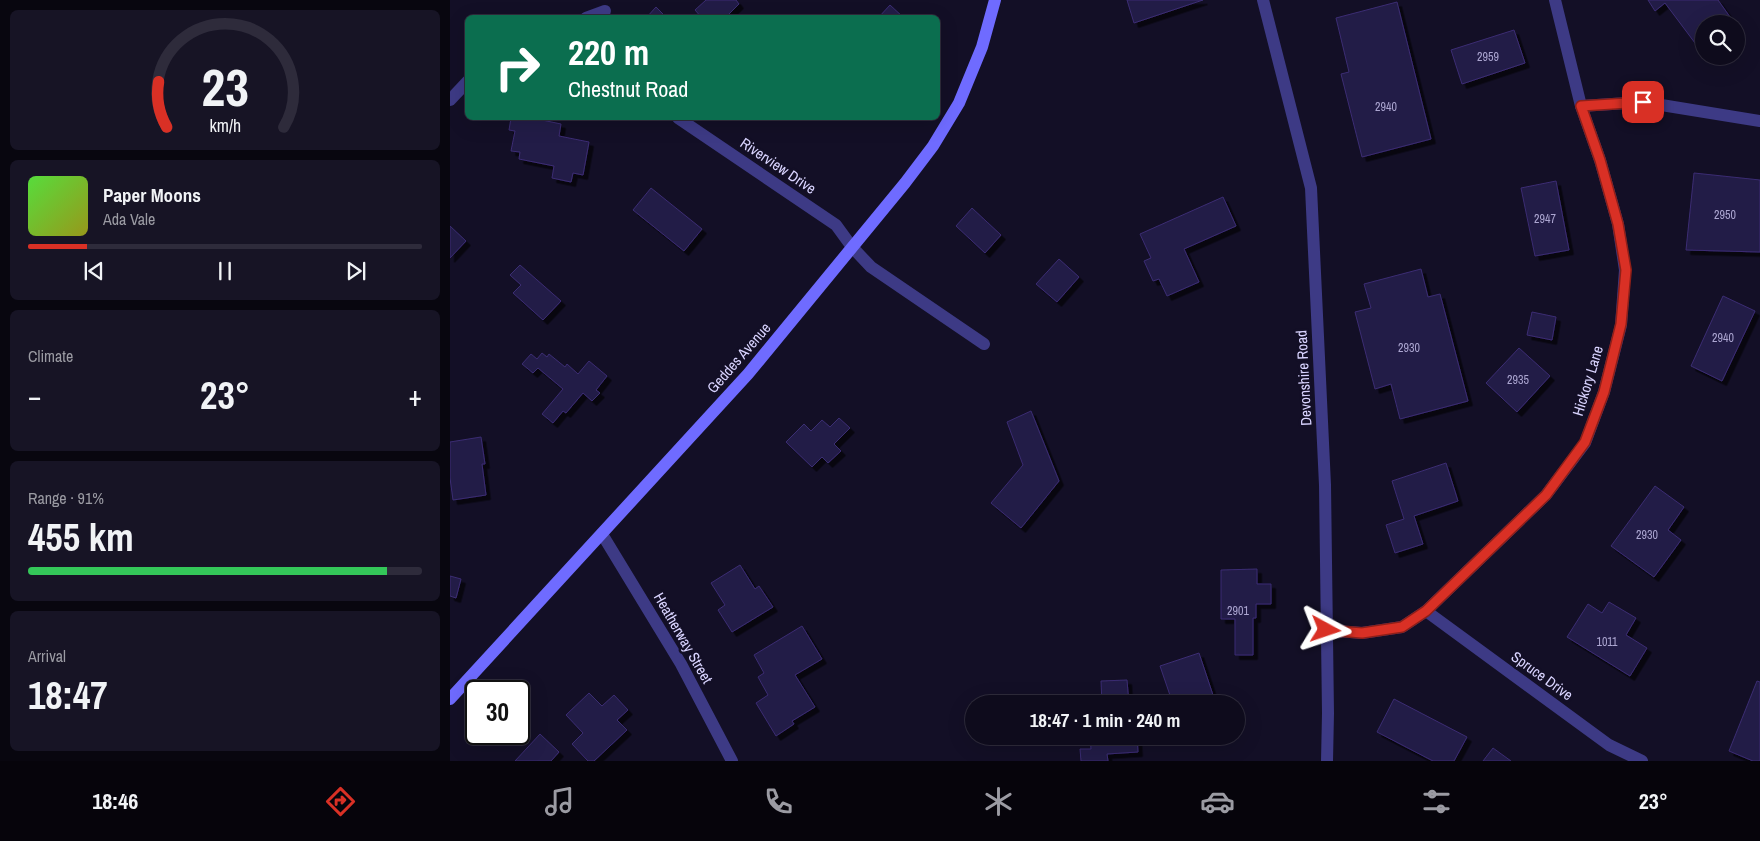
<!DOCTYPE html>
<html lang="en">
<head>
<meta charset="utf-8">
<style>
  :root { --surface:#0e0b1c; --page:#171425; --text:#f1f3f6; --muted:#9b9ba3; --line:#2e2b3b; --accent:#d93025 }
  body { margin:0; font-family:"Archivo Narrow",sans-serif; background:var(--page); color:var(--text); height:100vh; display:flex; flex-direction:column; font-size:19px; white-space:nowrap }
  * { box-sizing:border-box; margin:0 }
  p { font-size:16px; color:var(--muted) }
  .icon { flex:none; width:28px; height:28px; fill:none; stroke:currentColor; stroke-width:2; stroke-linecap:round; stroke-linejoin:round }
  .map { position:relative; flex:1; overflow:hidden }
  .side { display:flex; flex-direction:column; gap:10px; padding:10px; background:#08060f; width:450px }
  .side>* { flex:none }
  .top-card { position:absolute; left:15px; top:15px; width:475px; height:105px; border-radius:8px; box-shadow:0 5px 20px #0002,0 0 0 1px var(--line); background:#0b6e4f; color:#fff; overflow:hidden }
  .fabs { position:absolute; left:1245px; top:15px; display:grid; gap:10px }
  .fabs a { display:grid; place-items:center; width:50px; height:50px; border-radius:50%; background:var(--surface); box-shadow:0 5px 20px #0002,0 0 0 1px var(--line); font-size:25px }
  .speed { position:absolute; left:15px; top:680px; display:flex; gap:10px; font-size:25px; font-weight:700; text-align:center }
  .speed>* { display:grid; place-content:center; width:65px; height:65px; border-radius:50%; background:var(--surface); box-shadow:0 5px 20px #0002,0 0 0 1px var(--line); line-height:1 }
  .speed .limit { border:2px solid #111; border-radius:8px; background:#fff; color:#111 }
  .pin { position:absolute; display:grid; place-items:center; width:42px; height:42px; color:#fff; margin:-21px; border-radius:10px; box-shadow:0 2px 8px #0006 }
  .me { position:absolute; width:55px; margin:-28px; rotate:95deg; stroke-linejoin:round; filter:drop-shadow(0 0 4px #0008) }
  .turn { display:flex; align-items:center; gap:18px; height:105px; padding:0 20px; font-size:22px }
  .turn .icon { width:65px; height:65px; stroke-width:2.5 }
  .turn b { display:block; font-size:35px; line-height:42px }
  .big { font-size:38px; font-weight:700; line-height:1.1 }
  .side .tile { flex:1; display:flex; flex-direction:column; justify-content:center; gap:8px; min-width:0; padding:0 18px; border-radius:8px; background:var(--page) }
  .side .dial { align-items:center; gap:0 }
  .dial svg { height:130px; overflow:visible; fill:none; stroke:var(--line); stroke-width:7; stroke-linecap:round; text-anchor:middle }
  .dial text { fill:var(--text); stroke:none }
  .song { display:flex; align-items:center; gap:15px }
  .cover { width:60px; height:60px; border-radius:8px; background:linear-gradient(135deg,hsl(110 70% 55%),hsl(60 70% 35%)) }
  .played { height:5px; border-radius:2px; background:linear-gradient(90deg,var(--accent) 15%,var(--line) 15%) }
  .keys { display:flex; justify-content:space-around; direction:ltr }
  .heat { display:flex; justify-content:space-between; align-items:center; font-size:28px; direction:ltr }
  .charge { height:8px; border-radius:4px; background:linear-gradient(90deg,#34c759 91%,var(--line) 0) }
  .trip { position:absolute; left:515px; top:695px; width:280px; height:50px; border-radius:25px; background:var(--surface); box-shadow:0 5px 20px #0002,0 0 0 1px var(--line); font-weight:700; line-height:50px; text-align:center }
  .menu { display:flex; height:80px; justify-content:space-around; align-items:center; background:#06040b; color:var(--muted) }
  .menu .icon { width:35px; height:35px }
  .menu .on { color:var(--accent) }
  .menu b { font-size:22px; color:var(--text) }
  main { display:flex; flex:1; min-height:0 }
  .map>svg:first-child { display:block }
  .building { fill:#241b47; stroke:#3b2d73; filter:url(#shadow) }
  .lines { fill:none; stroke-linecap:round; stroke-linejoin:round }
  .lane { stroke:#3d3a85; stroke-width:12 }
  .street { stroke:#3d3a85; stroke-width:12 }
  .secondary { stroke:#6f6bff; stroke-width:12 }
  .route-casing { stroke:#8d1f18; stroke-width:12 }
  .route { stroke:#d93025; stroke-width:9 }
  .labels { text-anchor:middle; stroke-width:5; stroke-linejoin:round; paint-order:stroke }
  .number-label { font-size:12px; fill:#aca6d1 }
  .street-label { font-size:15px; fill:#d9d4ff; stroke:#130f26 }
</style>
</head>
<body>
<main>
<section class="side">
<div class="tile dial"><svg viewBox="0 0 100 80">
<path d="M14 69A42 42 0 1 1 86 69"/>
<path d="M14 69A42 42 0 0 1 9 41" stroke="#d93025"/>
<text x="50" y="56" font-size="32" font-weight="700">23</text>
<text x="50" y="72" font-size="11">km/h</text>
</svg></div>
<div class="tile">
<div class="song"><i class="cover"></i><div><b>Paper Moons</b><p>Ada Vale</p></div></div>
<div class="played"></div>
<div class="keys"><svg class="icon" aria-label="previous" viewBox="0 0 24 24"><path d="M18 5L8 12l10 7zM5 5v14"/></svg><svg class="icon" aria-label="pause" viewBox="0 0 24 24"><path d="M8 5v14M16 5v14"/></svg><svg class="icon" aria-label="next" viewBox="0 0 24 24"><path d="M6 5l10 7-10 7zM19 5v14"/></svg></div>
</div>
<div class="tile"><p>Climate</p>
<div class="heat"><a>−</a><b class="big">23°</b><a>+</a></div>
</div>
<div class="tile"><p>Range · 91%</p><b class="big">455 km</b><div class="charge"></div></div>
<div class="tile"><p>Arrival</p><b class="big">18:47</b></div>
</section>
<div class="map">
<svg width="1310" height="761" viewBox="0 0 1310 761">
  <defs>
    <filter id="shadow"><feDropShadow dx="4.5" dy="4.5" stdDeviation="0" flood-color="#0009"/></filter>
  </defs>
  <rect width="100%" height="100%" fill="#130f26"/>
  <g class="building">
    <path d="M256,0H286L289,4L275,18H252L245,10Z"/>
    <path d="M677,0H753L684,23Z"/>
    <path d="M1198,0H1268L1285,24H1254V49L1251,51L1215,3L1205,11Z"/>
    <path d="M947,2L981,139L912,157L891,74L899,72L886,18Z"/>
    <path d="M440,5L454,18H428Z"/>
    <path d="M206,7L217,18H196Z"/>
    <path d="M1064,30L1075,63L1012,84L1001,50Z"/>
    <path d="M61,118H93L92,120L111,124L109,136L139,142L133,175L123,173L121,182L102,178L104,166L69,159L70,152L61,151L65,131L59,130Z"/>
    <path d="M1244,173L1310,180V252L1236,250Z"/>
    <path d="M1106,181L1119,250L1085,256L1071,188Z"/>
    <path d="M201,188L252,229L234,251L183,210Z"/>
    <path d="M773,197L786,226L734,249L749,282L717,296L709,279L703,281L694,261L701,258L690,234Z"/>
    <path d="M522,208L551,235L535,253L506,226Z"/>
    <path d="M0,226L16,241L0,258Z"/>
    <path d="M609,259L629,277L607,302L586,284Z"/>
    <path d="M70,265L111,301L93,320L63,293L71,285L60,275Z"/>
    <path d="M971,269L978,297L990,294L1018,401L950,419L941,384L925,389L905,312L921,308L914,284Z"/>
    <path d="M1273,296L1305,311L1272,381L1241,366Z"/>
    <path d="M1082,312L1106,317L1102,340L1077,335Z"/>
    <path d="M1069,348L1100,376L1067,412L1036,383Z"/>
    <path d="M92,353L97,357L99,354L115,367L117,364L128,374L139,361L157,376L146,390L150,393L142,401L133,393L116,413L113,411L103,423L92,414L113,389L88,368L83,373L72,364L81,354L87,359Z"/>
    <path d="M581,411L609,481L571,528L541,503L573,465L557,422Z"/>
    <path d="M389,418L400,428L384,444L391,451L378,463L372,457L362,467L336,442L354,424L361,431L372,420L380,427Z"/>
    <path d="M31,437L35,464H32L36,495L3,500L0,478V442Z"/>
    <path d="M996,463L1008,501L964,516L973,544L945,553L936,525L954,519L942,481Z"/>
    <path d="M1205,486L1234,507L1218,530L1231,540L1204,577L1161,546Z"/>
    <path d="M290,565L305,589L309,586L323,607L282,632L268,610L275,605L261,583Z"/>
    <path d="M807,569V584H821V604H806V618H803V655H785V619H771V570Z"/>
    <path d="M0,576L11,579L6,598L0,596Z"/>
    <path d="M1159,602L1186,618L1176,635L1197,648L1180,676L1117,637L1138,604L1152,613Z"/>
    <path d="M352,626L372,659L345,675L365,707L342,721L344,724L326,736L306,703L318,695L308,677L314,673L304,655Z"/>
    <path d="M749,653L766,704H723L710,666Z"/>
    <path d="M677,680L679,704H652L651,681Z"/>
    <path d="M1307,681L1310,682V761H1303L1279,751Z"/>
    <path d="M139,693L152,706L164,695L178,710L167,720L177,730L144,761H138L122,744L133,733L116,715Z"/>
    <path d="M944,699L1017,737L1004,761H983L927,732Z"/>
    <path d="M90,734L109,752L101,761H65Z"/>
    <path d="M640,736H687L688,752L657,754L658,761H631L630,749H641Z"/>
    <path d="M1043,748L1061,761H1033Z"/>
  </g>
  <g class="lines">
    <path class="lane" d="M402,247L421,267L534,344"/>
    <g class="street">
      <path d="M813,0L861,188L875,485L878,713L877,761"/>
      <path d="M136,18L155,11"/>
      <path d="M0,100L18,81"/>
      <path d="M1131,106L1193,102L1310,121"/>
      <path d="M228,118L386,225L402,247"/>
      <path d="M152,534L231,664L282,761"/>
      <path d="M976,611L1159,745L1192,761"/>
      <path d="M876,630L912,633L952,627L976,611L1096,495L1135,443L1154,392L1171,325L1175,270L1168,224L1150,160L1131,106L1105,0"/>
    </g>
    <path class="secondary" d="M0,699L298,374L455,183L483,146L509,103L532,47L545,0"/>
  </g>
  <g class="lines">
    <defs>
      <path id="route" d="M876,630L912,633L952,627L976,611L1096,495L1135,442L1154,392L1171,324L1176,270L1168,224L1150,160L1131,106L1193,102"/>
    </defs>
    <use href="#route" class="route-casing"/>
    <use href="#route" class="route"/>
  </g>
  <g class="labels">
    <g class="number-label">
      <text x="1038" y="61">2959</text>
      <text x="936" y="111">2940</text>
      <text x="1275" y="219">2950</text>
      <text x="1095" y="223">2947</text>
      <text x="1273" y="342">2940</text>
      <text x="959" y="352">2930</text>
      <text x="1068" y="384">2935</text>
      <text x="1197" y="539">2930</text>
      <text x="788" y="615">2901</text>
      <text x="1157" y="646">1011</text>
    </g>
    <g class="street-label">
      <text transform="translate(328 166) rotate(34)" y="5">Riverview Drive</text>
      <text transform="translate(289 358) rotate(-49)" y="5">Geddes Avenue</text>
      <text transform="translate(854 378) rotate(-93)" y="5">Devonshire Road</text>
      <text transform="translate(1138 381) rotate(-73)" y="5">Hickory Lane</text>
      <text transform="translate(233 638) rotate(60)" y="5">Heatherway Street</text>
      <text transform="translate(1092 676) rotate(36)" y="5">Spruce Drive</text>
    </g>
  </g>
</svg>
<div class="fabs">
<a><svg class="icon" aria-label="search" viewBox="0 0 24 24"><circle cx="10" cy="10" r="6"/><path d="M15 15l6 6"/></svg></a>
</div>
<div class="speed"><div class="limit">30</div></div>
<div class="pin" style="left:1193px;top:102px;background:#d93025"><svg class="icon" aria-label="arrive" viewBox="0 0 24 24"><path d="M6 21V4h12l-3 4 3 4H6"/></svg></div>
<svg class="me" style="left:876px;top:630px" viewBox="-20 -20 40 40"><path d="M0-17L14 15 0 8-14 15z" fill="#d93025" stroke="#fff" stroke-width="4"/></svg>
<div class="trip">18:47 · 1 min · 240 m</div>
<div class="top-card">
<div class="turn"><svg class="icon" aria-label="right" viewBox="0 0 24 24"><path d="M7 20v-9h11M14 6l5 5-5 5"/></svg><div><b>220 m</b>Chestnut Road</div></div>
</div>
</div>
</main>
<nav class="menu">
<b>18:46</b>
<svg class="icon on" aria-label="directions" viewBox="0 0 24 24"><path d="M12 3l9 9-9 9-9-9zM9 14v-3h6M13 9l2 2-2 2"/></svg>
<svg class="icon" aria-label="music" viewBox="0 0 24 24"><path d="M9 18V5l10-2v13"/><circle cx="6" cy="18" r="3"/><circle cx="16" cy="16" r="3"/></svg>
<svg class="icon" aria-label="phone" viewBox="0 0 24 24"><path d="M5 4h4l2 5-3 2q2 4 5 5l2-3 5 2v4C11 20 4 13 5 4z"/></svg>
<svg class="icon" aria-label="climate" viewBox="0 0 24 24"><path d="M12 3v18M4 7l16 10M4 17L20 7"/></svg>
<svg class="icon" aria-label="car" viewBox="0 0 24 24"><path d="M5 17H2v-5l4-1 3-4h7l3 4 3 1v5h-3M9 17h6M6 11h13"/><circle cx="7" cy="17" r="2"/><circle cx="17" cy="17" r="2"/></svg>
<svg class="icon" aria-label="filters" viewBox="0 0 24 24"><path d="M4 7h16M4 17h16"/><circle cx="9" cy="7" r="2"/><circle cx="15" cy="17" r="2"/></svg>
<b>23°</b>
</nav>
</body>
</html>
